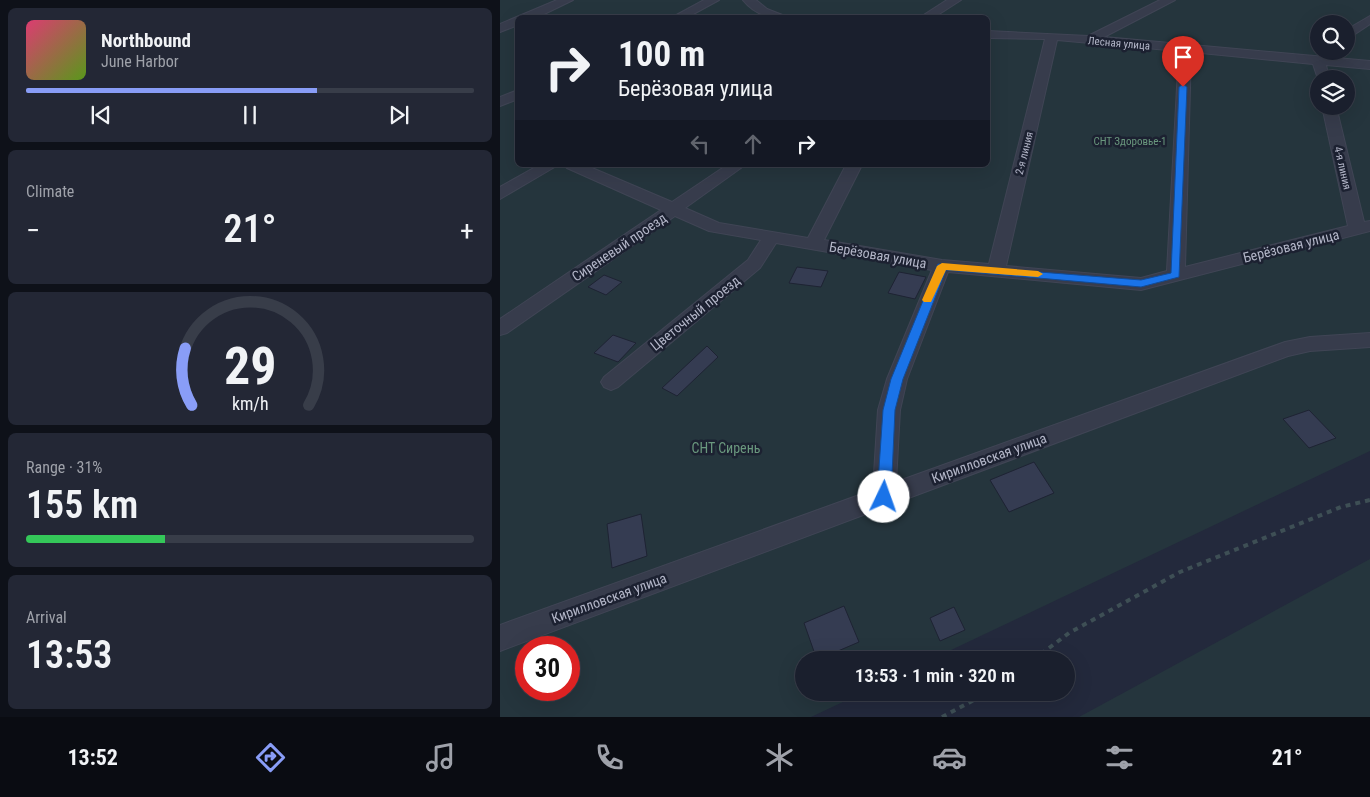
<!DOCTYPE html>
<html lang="en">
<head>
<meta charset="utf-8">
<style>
  :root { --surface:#1a1f2d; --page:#232735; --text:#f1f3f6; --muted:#9fa2aa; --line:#383d49; --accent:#899df7 }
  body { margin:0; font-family:"Roboto Condensed",sans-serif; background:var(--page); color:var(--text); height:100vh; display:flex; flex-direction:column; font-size:19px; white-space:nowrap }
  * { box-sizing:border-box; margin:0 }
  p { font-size:16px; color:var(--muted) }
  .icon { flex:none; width:28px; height:28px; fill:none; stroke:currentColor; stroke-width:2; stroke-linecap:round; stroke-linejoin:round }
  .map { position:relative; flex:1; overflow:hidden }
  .side { display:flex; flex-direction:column; gap:8px; padding:8px; background:#0e1119; width:500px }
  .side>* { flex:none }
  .guide { position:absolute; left:15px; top:15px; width:475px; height:152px; border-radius:8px; box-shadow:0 5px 20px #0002,0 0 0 1px var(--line); background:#1a1f2d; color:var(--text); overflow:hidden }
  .controls { position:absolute; left:810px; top:15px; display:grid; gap:10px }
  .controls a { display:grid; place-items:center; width:45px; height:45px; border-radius:50%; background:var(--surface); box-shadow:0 5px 20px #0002,0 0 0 1px var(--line); font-size:25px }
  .speed { position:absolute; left:15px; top:636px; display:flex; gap:10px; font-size:25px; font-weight:700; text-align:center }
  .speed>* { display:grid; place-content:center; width:65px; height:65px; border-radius:50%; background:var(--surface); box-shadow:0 5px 20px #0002,0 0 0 1px var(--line); line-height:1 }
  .speed .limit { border:8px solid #d22; background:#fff; color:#111 }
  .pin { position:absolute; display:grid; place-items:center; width:42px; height:42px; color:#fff; margin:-51px -21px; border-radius:50% 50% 50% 0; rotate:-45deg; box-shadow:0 0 5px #0007 }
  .pin .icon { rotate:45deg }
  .me { position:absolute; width:55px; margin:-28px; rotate:3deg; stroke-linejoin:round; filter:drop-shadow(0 0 4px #0008) }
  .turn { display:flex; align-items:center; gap:18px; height:105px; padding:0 20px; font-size:22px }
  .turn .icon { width:65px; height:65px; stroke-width:2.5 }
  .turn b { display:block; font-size:35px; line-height:42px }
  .lanes { display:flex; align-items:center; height:48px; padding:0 20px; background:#0003; justify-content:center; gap:25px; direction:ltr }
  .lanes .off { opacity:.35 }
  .big { font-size:38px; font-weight:600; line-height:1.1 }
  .side .tile { flex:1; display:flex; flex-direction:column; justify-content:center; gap:8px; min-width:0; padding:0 18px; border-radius:8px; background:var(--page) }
  .side .dial { align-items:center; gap:0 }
  .dial svg { height:130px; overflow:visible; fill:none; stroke:var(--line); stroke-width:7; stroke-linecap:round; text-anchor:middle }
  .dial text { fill:var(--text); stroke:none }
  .song { display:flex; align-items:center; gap:15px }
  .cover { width:60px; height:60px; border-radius:8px; background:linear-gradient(135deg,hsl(340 70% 55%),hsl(90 70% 35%)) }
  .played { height:5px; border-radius:2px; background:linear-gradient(90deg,var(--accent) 65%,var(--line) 65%) }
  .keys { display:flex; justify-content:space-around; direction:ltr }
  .heat { display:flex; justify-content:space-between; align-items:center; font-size:28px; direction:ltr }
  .charge { height:8px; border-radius:4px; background:linear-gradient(90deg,#34c759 31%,var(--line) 0) }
  .trip { position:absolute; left:295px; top:651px; width:280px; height:50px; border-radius:25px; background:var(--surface); box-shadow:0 5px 20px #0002,0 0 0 1px var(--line); font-weight:600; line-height:50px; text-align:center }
  .dock { display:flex; height:80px; justify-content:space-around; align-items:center; background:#0a0c12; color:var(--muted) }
  .dock .icon { width:35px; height:35px }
  .dock .current { color:var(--accent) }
  .dock b { font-size:22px; color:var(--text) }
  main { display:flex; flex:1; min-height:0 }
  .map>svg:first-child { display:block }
  .green { fill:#25353d; fill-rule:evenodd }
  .building { fill:#353c52; stroke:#1e2333 }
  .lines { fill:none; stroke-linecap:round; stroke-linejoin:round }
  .street-casing { stroke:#404555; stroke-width:2 }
  .path { stroke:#3e4f55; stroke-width:4; stroke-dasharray:5 5; stroke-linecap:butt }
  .street { fill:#373c4c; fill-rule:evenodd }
  .route { fill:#1a73e8; stroke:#114b97 }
  .slow { fill:#f59e0b }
  .labels { text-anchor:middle; stroke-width:5; stroke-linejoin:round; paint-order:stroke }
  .far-street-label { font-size:11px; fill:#b3b6c8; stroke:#1c2131 }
  .far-park-label { font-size:11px; fill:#6a987e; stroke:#1c2131 }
  .street-label { font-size:14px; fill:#b3b6c8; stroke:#1c2131 }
  .park-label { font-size:14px; fill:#6a987e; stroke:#1c2131 }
</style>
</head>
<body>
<main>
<section class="side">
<div class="tile">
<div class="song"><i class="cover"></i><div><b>Northbound</b><p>June Harbor</p></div></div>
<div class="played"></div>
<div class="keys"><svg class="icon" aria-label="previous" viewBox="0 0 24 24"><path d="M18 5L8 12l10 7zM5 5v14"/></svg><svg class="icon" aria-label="pause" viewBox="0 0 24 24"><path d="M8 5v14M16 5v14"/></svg><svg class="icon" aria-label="next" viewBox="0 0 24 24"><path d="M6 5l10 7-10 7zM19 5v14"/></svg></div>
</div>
<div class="tile"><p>Climate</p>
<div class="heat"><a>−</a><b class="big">21°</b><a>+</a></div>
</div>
<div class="tile dial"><svg viewBox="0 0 100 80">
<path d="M14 69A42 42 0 1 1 86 69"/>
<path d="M14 69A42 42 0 0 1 10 34" stroke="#899df7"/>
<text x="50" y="56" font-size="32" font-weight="700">29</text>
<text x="50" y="72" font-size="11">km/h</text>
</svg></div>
<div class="tile"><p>Range · 31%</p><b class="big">155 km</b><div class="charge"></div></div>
<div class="tile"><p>Arrival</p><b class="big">13:53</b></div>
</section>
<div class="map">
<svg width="870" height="717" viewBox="0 0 870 717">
  <rect width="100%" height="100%" fill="#23293c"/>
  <g class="green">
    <path d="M0,0H870V451L430,660H304V692L362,693L311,717H0ZM18,18H488V165H18ZM819,24H846V51H819ZM819,79H846V106H819ZM26,648H69V690H26Z"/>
    <path d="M870,559V717H579Z"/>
  </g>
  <g class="building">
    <path d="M297,267L328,271L321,287L289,283Z"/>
    <path d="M399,272L426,277L415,299L388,293Z"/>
    <path d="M104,275L122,282L106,295L88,287Z"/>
    <path d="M113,335L136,343L118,362L94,353Z"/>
    <path d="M207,346L218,357L177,396L162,388Z"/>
    <path d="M809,410L836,438L809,448L783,419Z"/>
    <path d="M534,462L554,493L509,512L490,480Z"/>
    <path d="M141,514L147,556L112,568L107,524Z"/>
    <path d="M344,606L359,642L317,660L304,623Z"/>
    <path d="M454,607L465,630L440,641L430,618Z"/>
  </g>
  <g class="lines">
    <defs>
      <g id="street">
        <path d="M57,0H73L36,18H18V25L0,32V24Z"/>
        <path d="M204,0H219L186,18H171Z"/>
        <path d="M243,0H256L267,9L290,18C271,18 256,16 243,0Z"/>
        <path d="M447,0H461L433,18H419Z"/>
        <path d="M660,0H675L604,37L870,61V69L826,65L829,79H819V82L813,64L691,52L685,267L848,226L822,106H836L864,222L870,221V231L641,290L448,272L407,379L400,410L396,482L785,342L810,337L870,333V347L810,351L788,356L0,651V625L373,490L378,410L387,379L432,270L276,243L260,268L118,387L111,390L104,387L101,382L104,377L248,260L261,240L209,231L175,216L7,333L0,335V319L161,210L67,168L64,165H85L172,202L227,165H245L185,208L219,223L308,238L346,165H362L324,240L442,260L489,264L545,39L488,38V31L588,36ZM557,40L679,51L667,271L641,278L506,266Z"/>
        <path d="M870,16V24L846,40V30Z"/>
        <path d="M18,90V99L0,106V97Z"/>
        <path d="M39,165H58L0,199V187Z"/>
      </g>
    </defs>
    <use href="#street" class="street-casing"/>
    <g class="path">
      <path d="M533,660L569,633L680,572L841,507L870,500"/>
      <path d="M442,717L489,692"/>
    </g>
    <use href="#street" class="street"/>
  </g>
  <path class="route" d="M683,84L687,87L679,277L641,287L446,270L403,379L395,410L391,497L389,501H379L377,497L383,410L391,379L438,264L641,280L671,273L679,87Z"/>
  <path class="slow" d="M442,263L538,271L543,274L538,277L446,270L431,302H424L422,300L437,266Z"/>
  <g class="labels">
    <g class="far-street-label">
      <text transform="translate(619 43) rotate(5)" y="4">Лесная улица</text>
      <text transform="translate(524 153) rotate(-76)" y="4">2-я линия</text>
      <text transform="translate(843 168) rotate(77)" y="4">4-я линия</text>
    </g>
    <g class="far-park-label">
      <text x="630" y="145">СНТ Здоровье-1</text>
    </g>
    <g class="street-label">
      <text transform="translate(791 246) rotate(-14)" y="5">Берёзовая улица</text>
      <text transform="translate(119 247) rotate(-34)" y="5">Сиреневый проезд</text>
      <text transform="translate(378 255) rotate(10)" y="5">Берёзовая улица</text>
      <text transform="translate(195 313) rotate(-39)" y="5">Цветочный проезд</text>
      <text transform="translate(489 458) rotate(-20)" y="5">Кирилловская улица</text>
      <text transform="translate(109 598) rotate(-20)" y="5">Кирилловская улица</text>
    </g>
    <g class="park-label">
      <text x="226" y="453">СНТ Сирень</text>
    </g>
  </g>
</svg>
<div class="controls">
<a><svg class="icon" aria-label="search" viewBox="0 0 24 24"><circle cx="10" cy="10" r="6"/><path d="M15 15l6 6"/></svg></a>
<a><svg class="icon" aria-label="layers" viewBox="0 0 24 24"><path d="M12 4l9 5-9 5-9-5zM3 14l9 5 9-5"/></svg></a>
</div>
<div class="speed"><div class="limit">30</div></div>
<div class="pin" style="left:683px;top:87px;background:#d93025"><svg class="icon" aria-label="arrive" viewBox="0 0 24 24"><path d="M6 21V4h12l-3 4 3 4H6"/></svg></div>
<svg class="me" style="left:384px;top:497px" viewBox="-20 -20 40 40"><circle r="19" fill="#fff"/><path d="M0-13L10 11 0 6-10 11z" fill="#1a73e8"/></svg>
<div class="trip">13:53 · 1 min · 320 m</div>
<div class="guide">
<div class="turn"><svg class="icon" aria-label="right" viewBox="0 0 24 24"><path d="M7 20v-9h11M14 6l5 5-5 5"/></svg><div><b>100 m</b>Берёзовая улица</div></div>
<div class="lanes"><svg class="icon off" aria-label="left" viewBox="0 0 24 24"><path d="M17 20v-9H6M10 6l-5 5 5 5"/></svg><svg class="icon off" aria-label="ahead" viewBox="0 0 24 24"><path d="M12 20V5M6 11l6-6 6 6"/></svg><svg class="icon" aria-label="right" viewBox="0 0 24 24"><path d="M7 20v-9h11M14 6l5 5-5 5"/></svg></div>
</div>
</div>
</main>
<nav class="dock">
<b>13:52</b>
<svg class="icon current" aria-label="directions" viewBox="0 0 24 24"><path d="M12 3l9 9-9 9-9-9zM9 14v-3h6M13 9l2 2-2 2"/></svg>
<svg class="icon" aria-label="music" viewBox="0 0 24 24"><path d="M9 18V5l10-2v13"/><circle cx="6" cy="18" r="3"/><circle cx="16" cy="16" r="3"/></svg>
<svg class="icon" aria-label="phone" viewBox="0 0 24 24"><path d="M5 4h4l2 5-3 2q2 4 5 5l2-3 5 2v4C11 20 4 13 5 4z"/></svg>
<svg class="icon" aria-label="climate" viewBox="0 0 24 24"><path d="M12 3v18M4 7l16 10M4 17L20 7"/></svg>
<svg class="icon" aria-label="car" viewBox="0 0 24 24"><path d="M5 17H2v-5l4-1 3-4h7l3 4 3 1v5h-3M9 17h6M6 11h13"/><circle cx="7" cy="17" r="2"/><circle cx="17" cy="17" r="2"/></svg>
<svg class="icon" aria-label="filters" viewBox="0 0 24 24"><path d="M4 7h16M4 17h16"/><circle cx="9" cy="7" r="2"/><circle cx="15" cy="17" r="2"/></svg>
<b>21°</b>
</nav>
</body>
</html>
